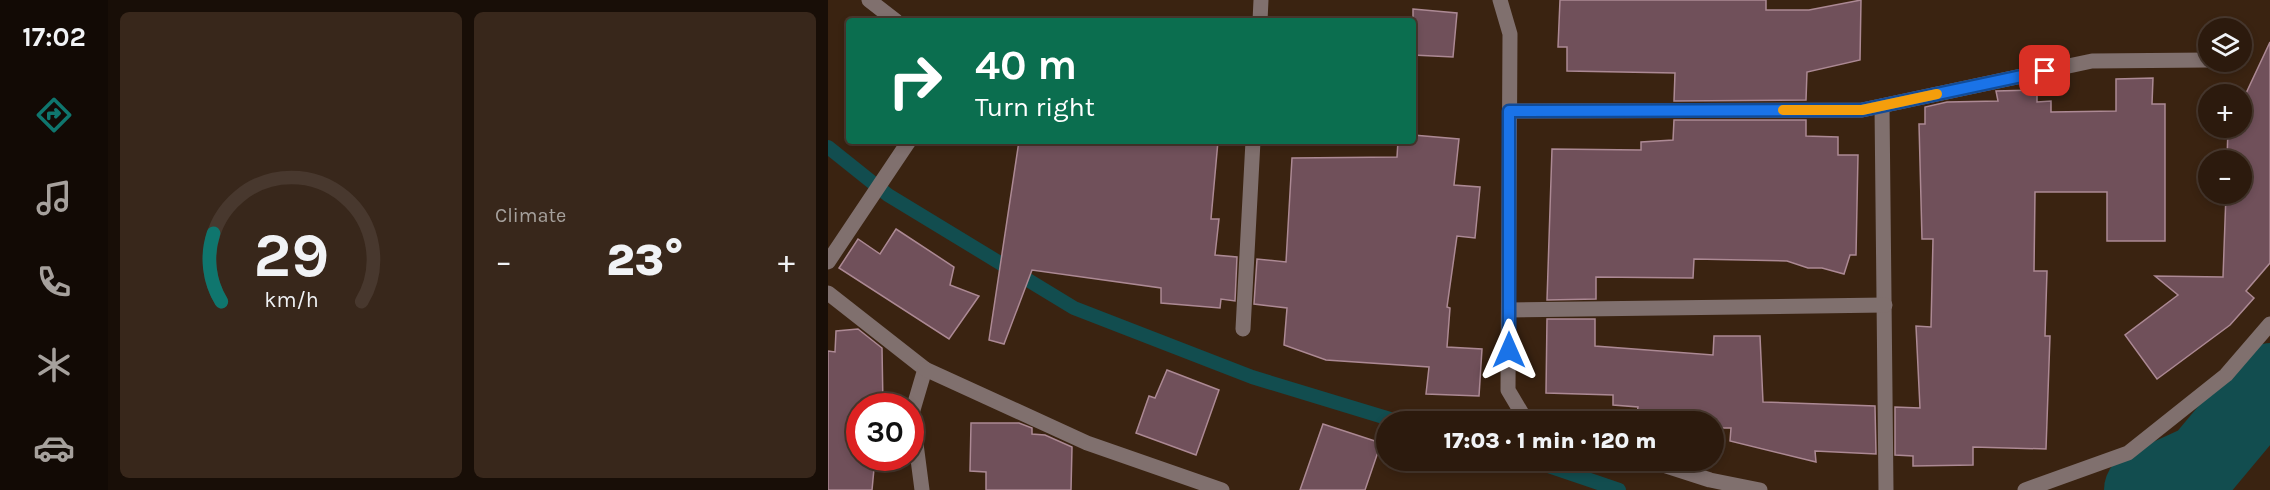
<!DOCTYPE html>
<html lang="en">
<head>
<meta charset="utf-8">
<style>
  :root { --surface:#2c1a0d; --page:#38271b; --text:#f1f3f6; --muted:#a6a19d; --line:#48382e; --accent:#0f766e }
  body { margin:0; font-family:Karla,sans-serif; background:var(--page); color:var(--text); height:100vh; display:flex; flex-direction:column; font-size:22px; white-space:nowrap }
  * { box-sizing:border-box; margin:0 }
  p { font-size:20px; color:var(--muted) }
  .icon { flex:none; width:33px; height:33px; fill:none; stroke:currentColor; stroke-width:2; stroke-linecap:round; stroke-linejoin:round }
  .map { position:relative; flex:1; overflow:hidden }
  .details { display:flex; flex-direction:column; gap:12px; padding:12px; background:#180e07; width:720px }
  .details>* { flex:none }
  .guide { position:absolute; left:18px; top:18px; width:570px; height:126px; border-radius:6px; box-shadow:0 3px 9px #0003,0 0 0 2px var(--line); background:#0b6e4f; color:#fff; overflow:hidden }
  .controls { position:absolute; left:1370px; top:18px; display:grid; gap:12px }
  .controls a { display:grid; place-items:center; width:54px; height:54px; border-radius:50%; background:var(--surface); box-shadow:0 3px 9px #0003,0 0 0 2px var(--line); font-size:30px }
  .speed { position:absolute; left:18px; top:393px; display:flex; gap:12px; font-size:30px; font-weight:700; text-align:center }
  .speed>* { display:grid; place-content:center; width:78px; height:78px; border-radius:50%; background:var(--surface); box-shadow:0 3px 9px #0003,0 0 0 2px var(--line); line-height:1 }
  .speed .limit { border:9px solid #d22; background:#fff; color:#111 }
  .pin { position:absolute; display:grid; place-items:center; width:51px; height:51px; color:#fff; margin:-26px; border-radius:12px; box-shadow:0 3px 9px #0006 }
  .me { position:absolute; width:66px; margin:-33px; rotate:0deg; stroke-linejoin:round; filter:drop-shadow(0 0 4px #0008) }
  .turn { display:flex; align-items:center; gap:21px; height:126px; padding:0 30px; font-size:27px }
  .turn .icon { width:78px; height:78px; stroke-width:2.5 }
  .turn b { display:block; font-size:42px; line-height:51px }
  .big { font-size:45px; font-weight:800; line-height:1.1 }
  .details .card { flex:1; display:flex; flex-direction:column; justify-content:center; gap:9px; min-width:0; padding:0 21px; border-radius:9px; background:var(--page) }
  .details .dial { align-items:center; gap:0 }
  .dial svg { height:156px; overflow:visible; fill:none; stroke:var(--line); stroke-width:7; stroke-linecap:round; text-anchor:middle }
  .dial text { fill:var(--text); stroke:none }
  .heat { display:flex; justify-content:space-between; align-items:center; font-size:33px; direction:ltr }
  .details .tiles { flex:1; display:grid; gap:12px; grid-template-columns:repeat(2,1fr) }
  .trip { position:absolute; left:548px; top:411px; width:348px; height:60px; border-radius:30px; background:var(--surface); box-shadow:0 3px 9px #0003,0 0 0 2px var(--line); font-weight:800; line-height:60px; text-align:center }
  main { display:flex; flex:1; min-height:0 }
  .dock { display:flex; flex-direction:column; width:108px; justify-content:space-around; align-items:center; background:#120a05; color:var(--muted) }
  .dock .icon { width:42px; height:42px }
  .dock .current { color:var(--accent) }
  .dock b { font-size:27px; color:var(--text) }
  .map>svg:first-child { display:block }
  .lines { fill:none; stroke-linecap:round; stroke-linejoin:round }
  .stream { stroke:#124d4f; stroke-width:14 }
  .river { stroke:#124d4f; stroke-width:80 }
  .building { fill:#70505a; stroke:#ac8994; stroke-width:1.5 }
  .minor { stroke:#80706e; stroke-width:15 }
  .route-casing { stroke:#114b97; stroke-width:15 }
  .route { stroke:#1a73e8; stroke-width:10 }
  .slow { stroke:#f59e0b; stroke-width:10 }
</style>
</head>
<body>
<main>
<nav class="dock">
<b>17:02</b>
<svg class="icon current" aria-label="directions" viewBox="0 0 24 24"><path d="M12 3l9 9-9 9-9-9zM9 14v-3h6M13 9l2 2-2 2"/></svg>
<svg class="icon" aria-label="music" viewBox="0 0 24 24"><path d="M9 18V5l10-2v13"/><circle cx="6" cy="18" r="3"/><circle cx="16" cy="16" r="3"/></svg>
<svg class="icon" aria-label="phone" viewBox="0 0 24 24"><path d="M5 4h4l2 5-3 2q2 4 5 5l2-3 5 2v4C11 20 4 13 5 4z"/></svg>
<svg class="icon" aria-label="climate" viewBox="0 0 24 24"><path d="M12 3v18M4 7l16 10M4 17L20 7"/></svg>
<svg class="icon" aria-label="car" viewBox="0 0 24 24"><path d="M5 17H2v-5l4-1 3-4h7l3 4 3 1v5h-3M9 17h6M6 11h13"/><circle cx="7" cy="17" r="2"/><circle cx="17" cy="17" r="2"/></svg>
</nav>
<section class="details">
<div class="tiles">
<div class="card dial"><svg viewBox="0 0 100 80">
<path d="M14 69A42 42 0 1 1 86 69"/>
<path d="M14 69A42 42 0 0 1 10 34" stroke="#0f766e"/>
<text x="50" y="56" font-size="32" font-weight="700">29</text>
<text x="50" y="72" font-size="11">km/h</text>
</svg></div>
<div class="card"><p>Climate</p>
<div class="heat"><a>−</a><b class="big">23°</b><a>+</a></div>
</div>
</div>
</section>
<div class="map">
<svg width="1442" height="490" viewBox="0 0 1442 490">
  <rect width="100%" height="100%" fill="#3a2311"/>
  <g class="lines">
    <g class="stream">
      <path d="M0,147L60,195L246,308L424,377L572,422"/>
      <path d="M703,460L791,490"/>
    </g>
    <path class="river" d="M1316,490L1375,463L1442,383"/>
  </g>
  <g class="building">
    <path d="M732,0H938V10H981L1033,0L1032,60L979,72L978,100L846,101L847,73L739,71V47H730Z"/>
    <path d="M585,9L629,13L625,57L585,55Z"/>
    <path d="M1442,42V263L1418,291L1426,298L1402,325L1329,379L1297,335L1350,295L1327,276L1395,277L1398,194H1413V160H1399L1400,128H1413V104Z"/>
    <path d="M1325,78L1324,104H1337V241H1279V192H1207L1206,271H1219L1217,336H1222L1218,449L1145,447V465L1085,466V456L1067,455V407L1092,408L1088,326L1103,327L1105,239H1094L1091,124H1097V107L1119,102L1170,101L1168,91L1209,90V102L1223,101V112L1288,111V79Z"/>
    <path d="M846,120H978V136L1010,137V155H1030L1028,255H1022L1016,274L994,268H980L959,261L866,259L865,278L768,277V299L719,300L724,149L813,150V142L845,140Z"/>
    <path d="M585,135L631,139L626,185L652,187L647,238L629,236L619,307L622,308L619,347L654,349L651,396L598,394L601,367L498,360L456,345L459,308L426,304L429,259L458,262L464,158L569,157L570,141H585Z"/>
    <path d="M191,141H390L383,219H391L387,255L409,257L407,301L393,299L392,308L333,303V288L204,270L176,344L161,340Z"/>
    <path d="M68,229L126,267L122,285L151,296L121,339L11,268L30,239L52,254Z"/>
    <path d="M719,319H767V346L885,355L886,336H932L935,402L1047,406L1048,454L987,451L988,462L902,441L903,428H885V422H867V418L809,413L810,407L785,405V395L718,393Z"/>
    <path d="M30,329L54,348L55,406H32V458H47L44,490H0V351L7,352L8,331Z"/>
    <path d="M339,370L391,390L368,455L308,433L321,396L327,398Z"/>
    <path d="M143,423H191L204,428V434L217,435L244,447L243,490H158V472L142,471Z"/>
    <path d="M495,424L553,443L537,490H472Z"/>
  </g>
  <g class="lines">
    <g class="minor">
      <path d="M41,0L68,21"/>
      <path d="M672,0L682,34L680,390L699,422"/>
      <path d="M432,21L433,0"/>
      <path d="M1054,106L1058,490"/>
      <path d="M682,111L1034,110L1264,61L1380,60"/>
      <path d="M0,262L81,141"/>
      <path d="M0,293L97,369L84,413L94,490"/>
      <path d="M681,310L1057,305"/>
      <path d="M415,329L425,141"/>
      <path d="M97,369L259,443L394,490"/>
      <path d="M820,460L882,480L932,490"/>
      <path d="M1197,490L1300,453L1398,375L1442,324"/>
    </g>
  </g>
  <g class="lines">
    <defs>
      <path id="route" d="M681,350V111L1034,110L1217,71"/>
    </defs>
    <use href="#route" class="route-casing"/>
    <use href="#route" class="route"/>
    <path class="slow" d="M955,110H1034L1109,94"/>
  </g>
</svg>
<div class="controls">
<a><svg class="icon" aria-label="layers" viewBox="0 0 24 24"><path d="M12 4l9 5-9 5-9-5zM3 14l9 5 9-5"/></svg></a>
<a>+</a>
<a>−</a>
</div>
<div class="speed"><div class="limit">30</div></div>
<div class="pin" style="left:1217px;top:71px;background:#d93025"><svg class="icon" aria-label="arrive" viewBox="0 0 24 24"><path d="M6 21V4h12l-3 4 3 4H6"/></svg></div>
<svg class="me" style="left:681px;top:350px" viewBox="-20 -20 40 40"><path d="M0-17L14 15 0 8-14 15z" fill="#1a73e8" stroke="#fff" stroke-width="4"/></svg>
<div class="trip">17:03 · 1 min · 120 m</div>
<div class="guide">
<div class="turn"><svg class="icon" aria-label="right" viewBox="0 0 24 24"><path d="M7 20v-9h11M14 6l5 5-5 5"/></svg><div><b>40 m</b>Turn right</div></div>
</div>
</div>
</main>
</body>
</html>
